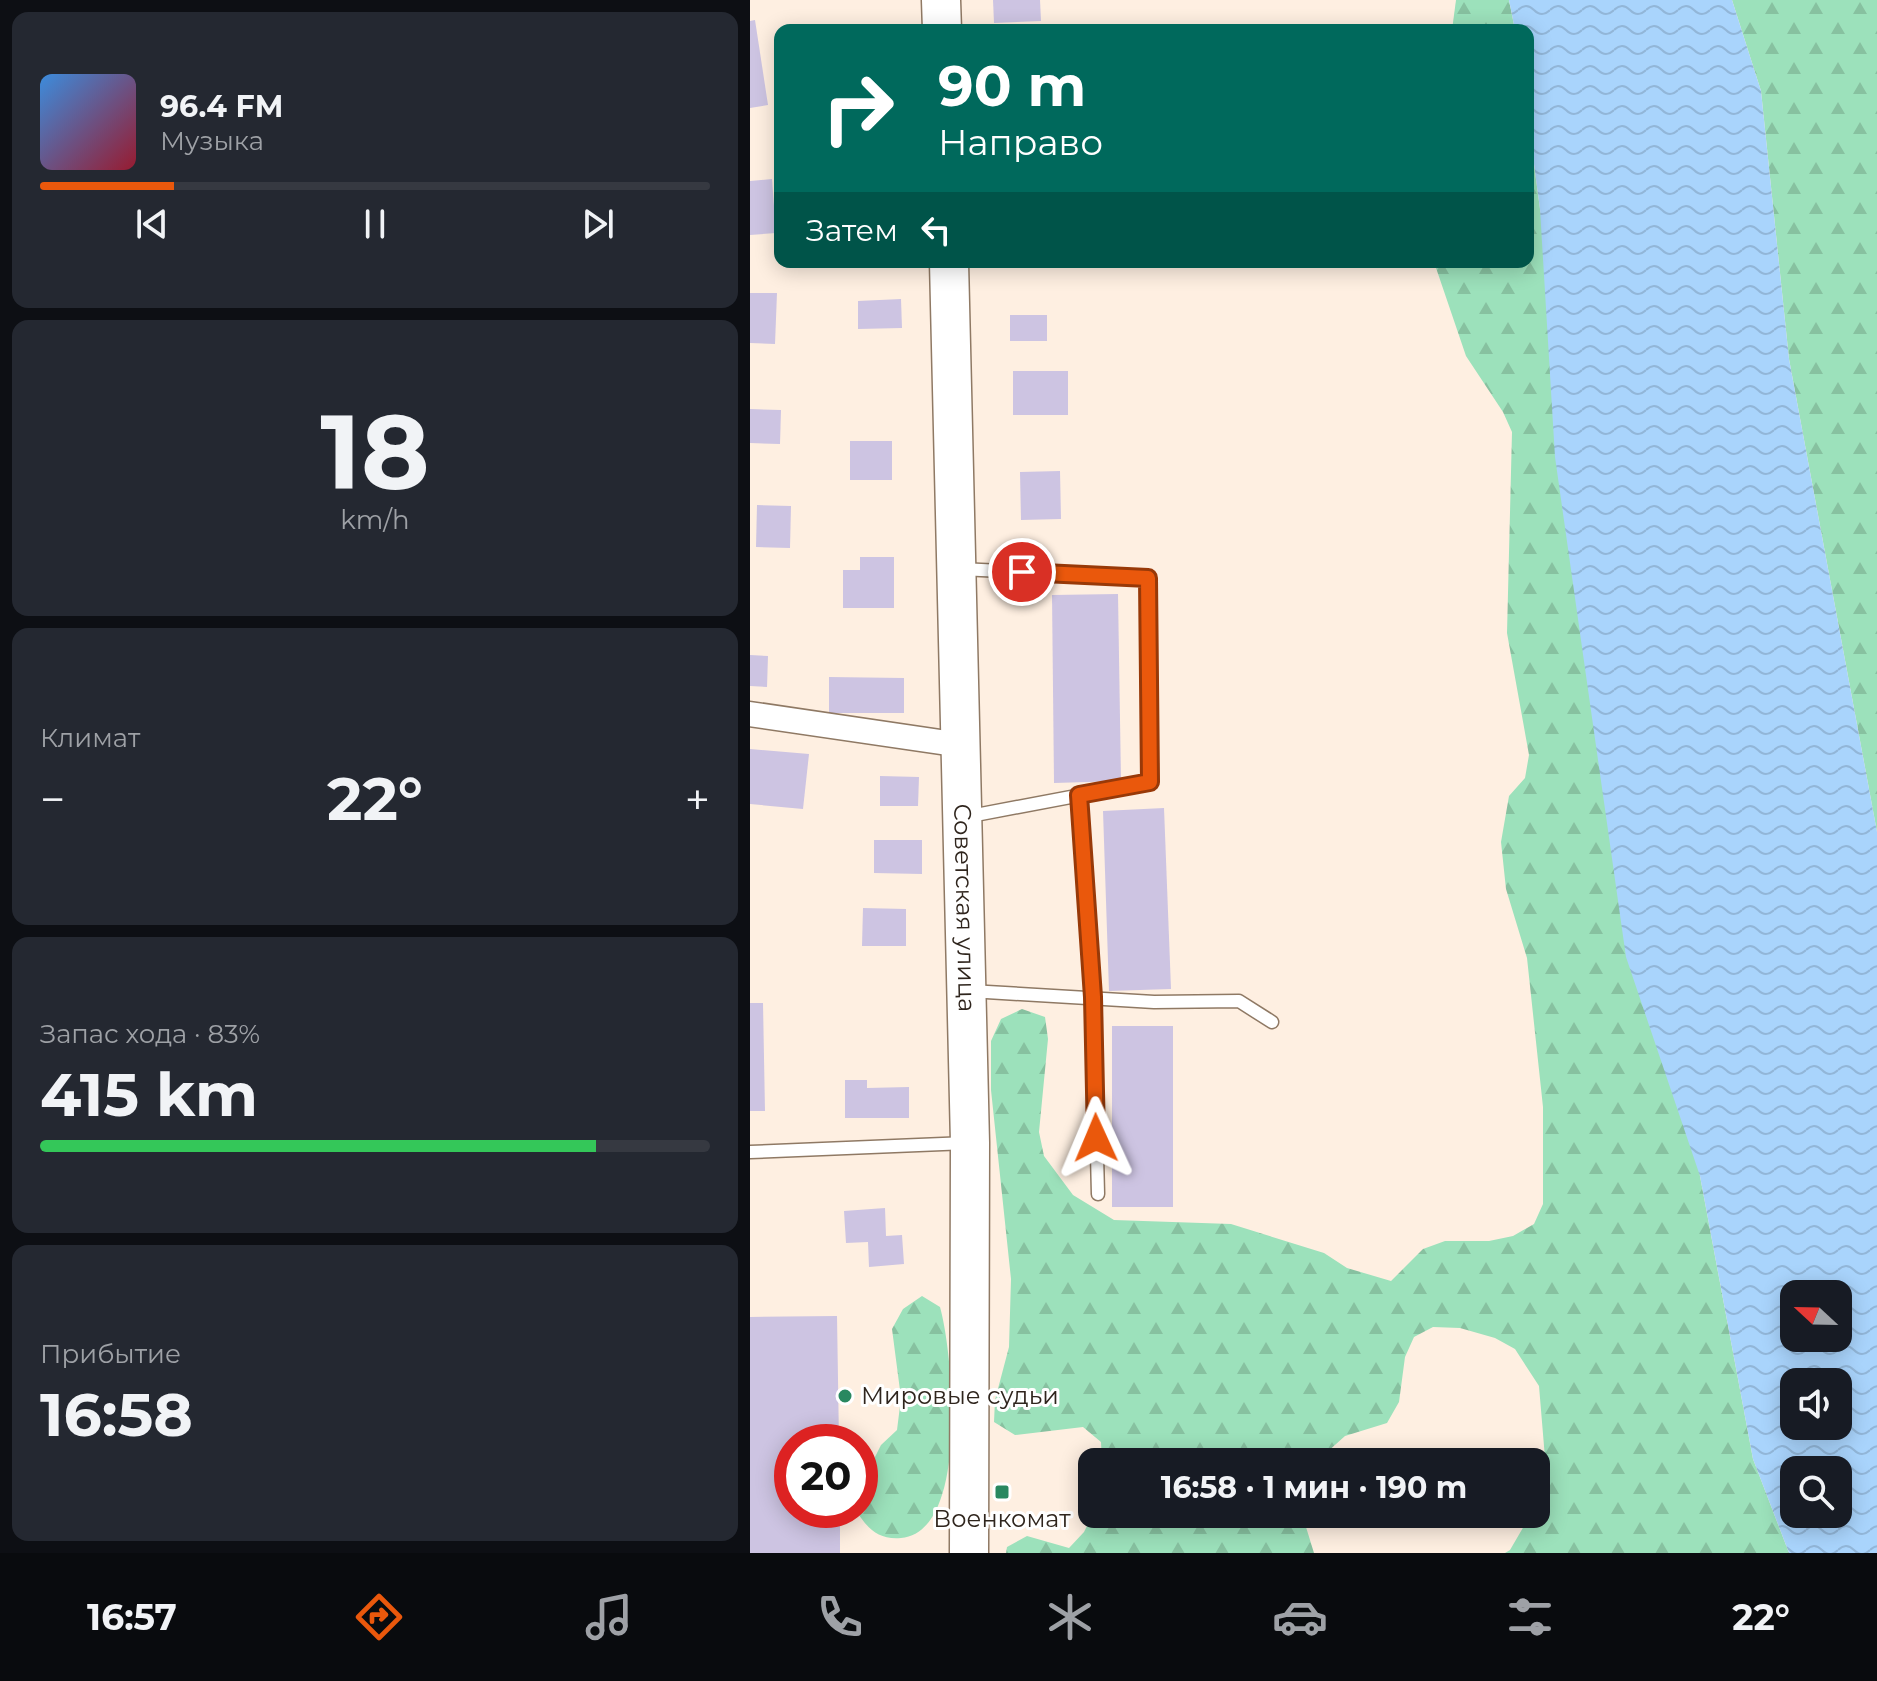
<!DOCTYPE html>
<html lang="ru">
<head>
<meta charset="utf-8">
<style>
  :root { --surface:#171b24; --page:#242831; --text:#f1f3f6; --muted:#9ea1a6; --line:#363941; --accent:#ea580c }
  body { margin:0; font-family:Montserrat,sans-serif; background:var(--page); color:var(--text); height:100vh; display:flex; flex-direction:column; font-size:30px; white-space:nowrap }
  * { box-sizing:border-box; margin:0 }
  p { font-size:26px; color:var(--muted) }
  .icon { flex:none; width:44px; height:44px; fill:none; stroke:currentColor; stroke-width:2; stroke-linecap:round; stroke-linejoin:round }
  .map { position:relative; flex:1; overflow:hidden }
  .panel { display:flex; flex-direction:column; gap:12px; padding:12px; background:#0d0f14; width:750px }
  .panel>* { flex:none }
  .guide { position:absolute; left:24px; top:24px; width:760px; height:244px; border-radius:16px; box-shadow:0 4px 20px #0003; background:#00695c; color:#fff; overflow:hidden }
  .needle { width:52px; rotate:292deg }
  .fabs { position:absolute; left:1030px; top:1280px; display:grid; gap:16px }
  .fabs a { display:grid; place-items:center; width:72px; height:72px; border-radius:16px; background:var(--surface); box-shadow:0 4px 20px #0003; font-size:40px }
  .speed { position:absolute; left:24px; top:1424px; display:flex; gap:16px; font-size:40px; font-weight:700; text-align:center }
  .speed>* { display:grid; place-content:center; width:104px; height:104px; border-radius:50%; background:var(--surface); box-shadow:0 4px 20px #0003; line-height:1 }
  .speed .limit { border:12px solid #d22; background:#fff; color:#111 }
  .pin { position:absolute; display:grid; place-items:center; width:68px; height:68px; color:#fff; margin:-34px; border:4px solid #fff; border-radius:50%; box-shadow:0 2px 8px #0007 }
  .me { position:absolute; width:88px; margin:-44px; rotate:359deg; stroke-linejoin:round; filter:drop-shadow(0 0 6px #0008) }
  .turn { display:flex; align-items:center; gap:28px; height:168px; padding:0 32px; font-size:36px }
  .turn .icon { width:104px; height:104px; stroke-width:2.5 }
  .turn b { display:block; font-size:56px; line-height:68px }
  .then { display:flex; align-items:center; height:76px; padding:0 32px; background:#0003; gap:16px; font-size:30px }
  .big { font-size:60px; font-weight:700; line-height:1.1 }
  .panel .card { flex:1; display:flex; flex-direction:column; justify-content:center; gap:12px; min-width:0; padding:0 28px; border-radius:16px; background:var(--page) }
  .panel .dial { align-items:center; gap:0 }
  .dial b { font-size:104px; line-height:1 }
  .song { display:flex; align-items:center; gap:24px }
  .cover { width:96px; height:96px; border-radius:12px; background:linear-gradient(135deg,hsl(210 70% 55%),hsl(350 70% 35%)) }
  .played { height:8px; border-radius:4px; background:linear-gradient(90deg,var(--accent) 20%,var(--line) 20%) }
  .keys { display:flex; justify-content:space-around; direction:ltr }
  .heat { display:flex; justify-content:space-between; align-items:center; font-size:44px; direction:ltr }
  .charge { height:12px; border-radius:6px; background:linear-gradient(90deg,#34c759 83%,var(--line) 0) }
  .trip { position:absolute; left:328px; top:1448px; width:472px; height:80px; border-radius:16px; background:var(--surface); box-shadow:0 4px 20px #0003; font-weight:700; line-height:80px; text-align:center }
  .menu { display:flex; height:128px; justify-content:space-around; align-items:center; background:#090b0e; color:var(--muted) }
  .menu .icon { width:56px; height:56px }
  .menu .active { color:var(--accent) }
  .menu b { font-size:36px; color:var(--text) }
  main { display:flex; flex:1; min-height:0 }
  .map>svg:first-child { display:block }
  .forest { fill:url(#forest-firs) }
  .water { fill:url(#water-waves); fill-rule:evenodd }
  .building { fill:#cdc4e2 }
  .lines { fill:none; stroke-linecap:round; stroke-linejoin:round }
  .service-casing { stroke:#8f7964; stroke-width:15 }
  .minor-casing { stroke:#8f7964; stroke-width:27 }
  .primary-casing { stroke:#8f7964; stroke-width:41 }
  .service { stroke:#fff; stroke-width:12 }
  .minor { stroke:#fff; stroke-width:24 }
  .primary { stroke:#fff; stroke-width:38 }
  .route-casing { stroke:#983908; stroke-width:20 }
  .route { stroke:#ea580c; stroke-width:14 }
  .poi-dot { fill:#298860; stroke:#fff; stroke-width:3 }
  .labels { text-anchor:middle; stroke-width:6; stroke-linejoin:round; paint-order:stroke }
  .street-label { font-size:24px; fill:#2f251d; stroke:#fff }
  .poi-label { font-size:24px; fill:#2f251d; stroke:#fff; text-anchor:start }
</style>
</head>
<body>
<main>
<section class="panel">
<div class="card">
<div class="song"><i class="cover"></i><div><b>96.4 FM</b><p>Музыка</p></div></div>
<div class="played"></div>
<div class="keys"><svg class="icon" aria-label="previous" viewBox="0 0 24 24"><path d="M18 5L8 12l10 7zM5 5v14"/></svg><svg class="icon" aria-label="pause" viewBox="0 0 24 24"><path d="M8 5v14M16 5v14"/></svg><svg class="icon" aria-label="next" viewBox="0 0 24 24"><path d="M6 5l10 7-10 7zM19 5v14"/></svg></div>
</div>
<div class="card dial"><b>18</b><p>km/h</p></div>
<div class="card"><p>Климат</p>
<div class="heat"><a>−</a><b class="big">22°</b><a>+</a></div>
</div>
<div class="card"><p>Запас хода · 83%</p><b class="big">415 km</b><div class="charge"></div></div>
<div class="card"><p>Прибытие</p><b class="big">16:58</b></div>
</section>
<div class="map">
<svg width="1127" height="1553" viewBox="0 0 1127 1553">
  <defs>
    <pattern id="forest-firs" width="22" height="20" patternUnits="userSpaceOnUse" patternTransform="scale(2)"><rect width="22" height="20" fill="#9ce1bb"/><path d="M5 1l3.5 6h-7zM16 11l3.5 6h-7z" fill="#87c1a0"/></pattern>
    <pattern id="water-waves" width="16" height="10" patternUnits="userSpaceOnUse" patternTransform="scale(2)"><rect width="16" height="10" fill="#a9d4fc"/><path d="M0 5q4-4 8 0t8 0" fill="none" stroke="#92b6d8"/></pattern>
  </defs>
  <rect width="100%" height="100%" fill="#feefe1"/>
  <g class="forest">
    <path d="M706,0H759L765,30H702Z"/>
    <path d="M982,0H1127V832L1039,359L1011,91Z"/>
    <path d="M778,120L790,209L950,1176L1003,1459L1039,1553H755L760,1550L781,1514H786V1501L795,1458L789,1386L765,1349L745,1338L710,1328L683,1327L664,1337L655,1357L649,1402L637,1423L595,1436L566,1462H352L351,1442L333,1427L265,1435L244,1422L245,1400L259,1347L261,1279L241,1090V1041L251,1019L272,1009L295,1017L298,1039L289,1132L294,1156L323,1195L364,1220L481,1224L574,1253L597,1268L641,1281L673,1249L695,1241H739L763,1236L784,1224L793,1204V1107L777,958L756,889L751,842L759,796L775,778L779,755L757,633L762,432L753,412L716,356L684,262H778Z"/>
    <path d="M172,1296L190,1307C203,1353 220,1532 151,1538C129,1540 118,1529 107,1512L110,1510V1487L131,1445L147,1430L151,1398L142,1329L153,1309Z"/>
    <path d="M343,1514H552L564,1553H256L257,1547L277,1536L319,1548L334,1532Z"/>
  </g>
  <path class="water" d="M759,0H982L1011,91L1039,359L1127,832V1553H1039L1003,1459L950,1176L876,957L805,457L790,209L778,119V30H765ZM1044,1294H1088V1338H1044ZM1044,1382H1088V1426H1044ZM1044,1470H1088V1514H1044Z"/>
  <g class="building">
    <path d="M243,0H290L291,21L244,23Z"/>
    <path d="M5,20L18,105L0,108V21Z"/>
    <path d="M22,179L26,233L0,235V181Z"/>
    <path d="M0,293H27L25,344L0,343Z"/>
    <path d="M151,299L152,328L108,329V301Z"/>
    <rect x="260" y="315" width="37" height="26"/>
    <rect x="263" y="371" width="55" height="44"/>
    <path d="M0,409L31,410L30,444L0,443Z"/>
    <rect x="100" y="441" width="42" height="39"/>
    <path d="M310,471L311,519L271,520L270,472Z"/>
    <path d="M7,505L41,506L40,548L6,547Z"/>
    <path d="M110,557H144V608H93V570H110Z"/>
    <path d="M368,594L371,781L304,783L302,595Z"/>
    <path d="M0,655L18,656L17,687L0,686Z"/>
    <path d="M79,677L154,678V713H79Z"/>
    <path d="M0,749L59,754L53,809L0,804Z"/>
    <path d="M130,776L169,777L168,806H130Z"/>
    <path d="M414,808L421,989L359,991L353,811Z"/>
    <path d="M124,840H172V874L124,873Z"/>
    <path d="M113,908L156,909V946H112Z"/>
    <path d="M0,1003H13L15,1111H0Z"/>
    <rect x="362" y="1026" width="61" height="181"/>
    <path d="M95,1080H117V1088L159,1087V1118H95Z"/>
    <path d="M135,1208L136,1236L152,1235L154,1264L119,1267L118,1242L96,1243L94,1211Z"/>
    <path d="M87,1316L89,1442H42V1510H90V1553H0V1317Z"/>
  </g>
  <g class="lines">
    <defs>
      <g id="service">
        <path d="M210,569L398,578L400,782L215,817"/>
        <path d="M329,795L343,997L348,1194"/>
        <path d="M220,991L404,1002L489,1001L522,1022"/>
        <path d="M0,1152L217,1143"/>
      </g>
      <path id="minor" d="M0,714L211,745"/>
      <g id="primary">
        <path d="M191,0L192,30"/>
        <path id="s1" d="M199,262L220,1143L219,1553"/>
      </g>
    </defs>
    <use href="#service" class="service-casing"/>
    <use href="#minor" class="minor-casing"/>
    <use href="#primary" class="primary-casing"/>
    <use href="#service" class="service"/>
    <use href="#minor" class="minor"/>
    <use href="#primary" class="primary"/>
  </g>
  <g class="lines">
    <defs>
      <path id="route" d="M272,572L398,578L400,782L329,795L343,997L346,1138"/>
    </defs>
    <use href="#route" class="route-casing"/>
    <use href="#route" class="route"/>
  </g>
  <g class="poi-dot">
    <circle cx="95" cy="1396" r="8"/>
    <rect x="244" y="1484" width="16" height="16" rx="4"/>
  </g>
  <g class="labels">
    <g class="street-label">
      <text dy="8" stroke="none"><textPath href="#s1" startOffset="646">Советская улица</textPath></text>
    </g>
    <g class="poi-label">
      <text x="111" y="1404">Мировые судьи</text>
      <text x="252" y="1527" text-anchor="middle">Военкомат</text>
    </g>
  </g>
</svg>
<div class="fabs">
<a><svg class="needle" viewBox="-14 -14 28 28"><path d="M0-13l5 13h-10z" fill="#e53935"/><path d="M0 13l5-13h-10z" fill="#9ea1a6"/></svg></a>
<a><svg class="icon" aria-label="sound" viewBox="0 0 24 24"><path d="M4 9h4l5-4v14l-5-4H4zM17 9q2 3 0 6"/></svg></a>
<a><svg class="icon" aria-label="search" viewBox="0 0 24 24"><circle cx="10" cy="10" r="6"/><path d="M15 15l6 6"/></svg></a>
</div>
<div class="speed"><div class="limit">20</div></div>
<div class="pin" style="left:272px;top:572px;background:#d93025"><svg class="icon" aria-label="arrive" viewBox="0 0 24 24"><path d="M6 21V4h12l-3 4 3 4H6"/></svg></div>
<svg class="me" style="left:346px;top:1138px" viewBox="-20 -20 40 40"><path d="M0-17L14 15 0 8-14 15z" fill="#ea580c" stroke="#fff" stroke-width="4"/></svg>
<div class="trip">16:58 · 1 мин · 190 m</div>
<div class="guide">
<div class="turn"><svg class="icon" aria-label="right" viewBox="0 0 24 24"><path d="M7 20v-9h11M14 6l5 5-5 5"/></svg><div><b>90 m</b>Направо</div></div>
<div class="then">Затем<svg class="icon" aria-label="left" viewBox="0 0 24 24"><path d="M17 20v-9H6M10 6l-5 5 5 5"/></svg></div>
</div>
</div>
</main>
<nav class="menu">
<b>16:57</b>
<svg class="icon active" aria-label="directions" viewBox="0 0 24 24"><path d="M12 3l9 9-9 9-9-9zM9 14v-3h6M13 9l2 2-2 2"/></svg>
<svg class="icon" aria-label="music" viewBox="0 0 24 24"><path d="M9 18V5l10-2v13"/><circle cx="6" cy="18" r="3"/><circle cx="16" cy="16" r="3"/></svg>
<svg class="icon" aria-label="phone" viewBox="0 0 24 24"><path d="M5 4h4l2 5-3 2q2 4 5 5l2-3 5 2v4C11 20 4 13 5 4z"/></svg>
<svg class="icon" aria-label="climate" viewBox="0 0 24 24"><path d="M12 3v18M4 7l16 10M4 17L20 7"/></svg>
<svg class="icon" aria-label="car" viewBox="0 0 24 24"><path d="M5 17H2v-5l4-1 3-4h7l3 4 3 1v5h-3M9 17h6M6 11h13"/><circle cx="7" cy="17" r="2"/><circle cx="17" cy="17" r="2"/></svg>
<svg class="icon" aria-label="filters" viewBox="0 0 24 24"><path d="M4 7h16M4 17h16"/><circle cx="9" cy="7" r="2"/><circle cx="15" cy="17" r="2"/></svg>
<b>22°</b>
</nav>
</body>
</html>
